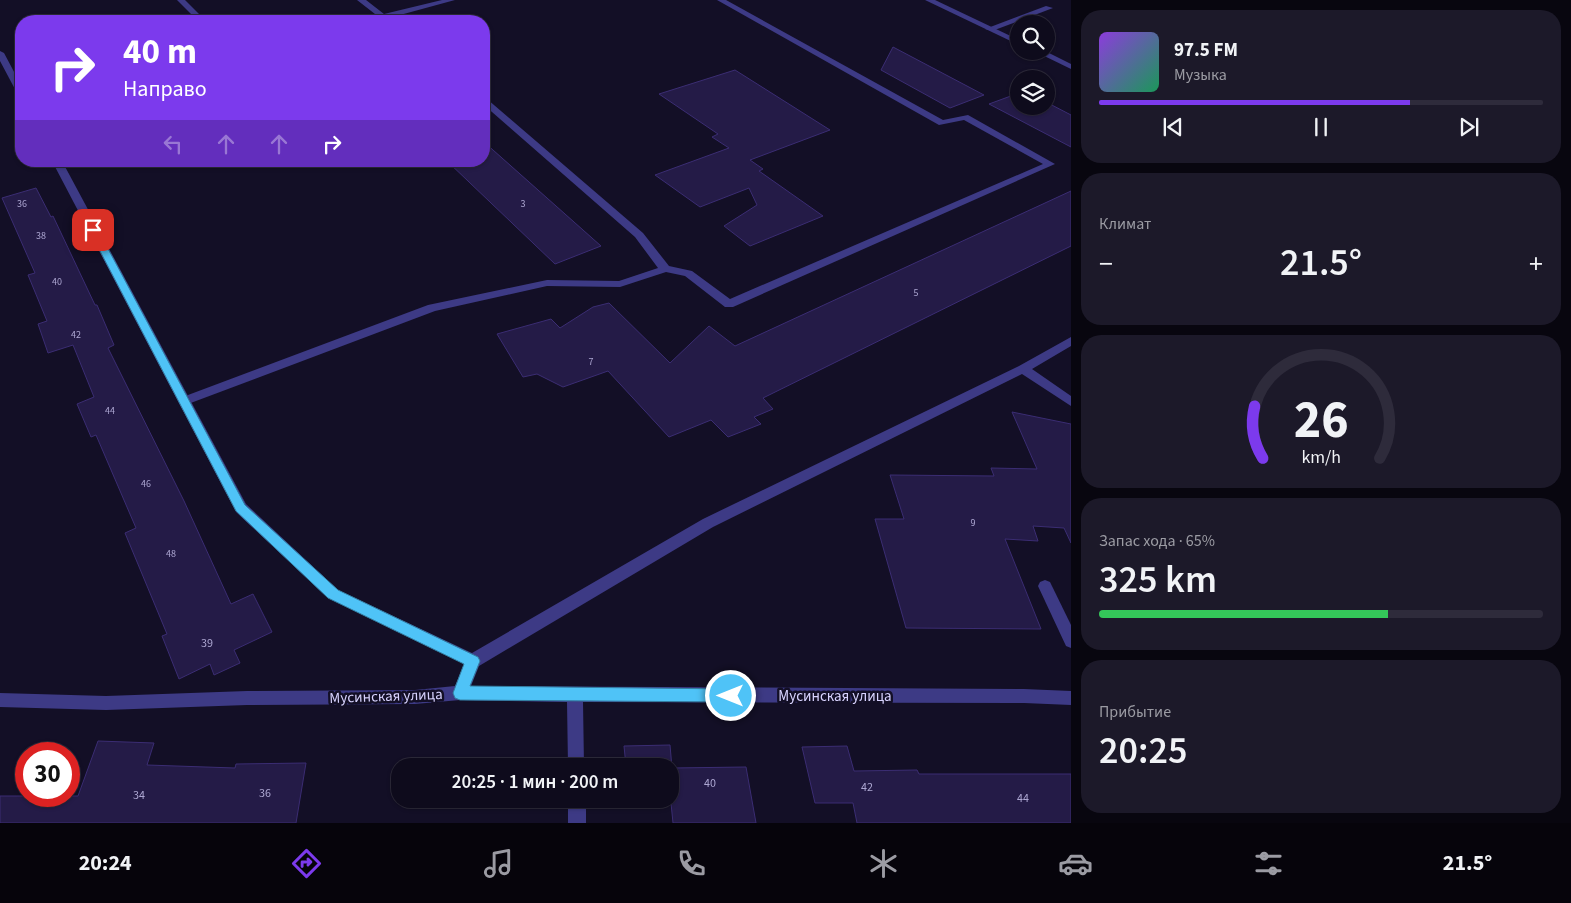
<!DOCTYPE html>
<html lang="ru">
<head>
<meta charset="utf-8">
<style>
  :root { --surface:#0e0b1c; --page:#1c1929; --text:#f1f3f6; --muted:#9b9ba3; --line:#2e2b3b; --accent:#7c3aed }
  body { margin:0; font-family:"Source Sans 3",sans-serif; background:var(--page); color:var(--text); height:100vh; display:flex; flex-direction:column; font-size:19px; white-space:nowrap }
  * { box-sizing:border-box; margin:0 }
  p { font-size:16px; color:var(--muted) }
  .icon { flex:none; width:28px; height:28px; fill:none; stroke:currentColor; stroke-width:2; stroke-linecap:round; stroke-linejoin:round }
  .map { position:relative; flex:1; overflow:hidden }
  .panel { display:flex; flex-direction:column; gap:10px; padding:10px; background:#08060f; width:500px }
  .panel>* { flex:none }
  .guide { position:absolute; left:15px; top:15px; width:475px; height:152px; border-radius:20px; box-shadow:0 1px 4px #0004,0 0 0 1px var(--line); background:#7c3aed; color:#fff; overflow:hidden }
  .controls { position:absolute; left:1010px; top:15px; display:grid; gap:10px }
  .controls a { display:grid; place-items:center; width:45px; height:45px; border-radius:50%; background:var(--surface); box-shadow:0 1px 4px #0004,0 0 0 1px var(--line); font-size:25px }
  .speed { position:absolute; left:15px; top:742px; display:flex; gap:10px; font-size:25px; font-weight:700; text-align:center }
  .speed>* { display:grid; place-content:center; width:65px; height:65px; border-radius:50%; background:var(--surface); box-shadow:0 1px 4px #0004,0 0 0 1px var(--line); line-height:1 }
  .speed .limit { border:8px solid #d22; background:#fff; color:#111 }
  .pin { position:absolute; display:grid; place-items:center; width:42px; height:42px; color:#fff; margin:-21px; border-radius:10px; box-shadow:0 2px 8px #0006 }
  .me { position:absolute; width:55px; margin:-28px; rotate:270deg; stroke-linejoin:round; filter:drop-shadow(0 0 4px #0008) }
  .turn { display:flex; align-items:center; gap:18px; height:105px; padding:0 25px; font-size:22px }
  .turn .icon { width:65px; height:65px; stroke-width:2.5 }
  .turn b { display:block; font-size:35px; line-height:42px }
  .lanes { display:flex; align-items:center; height:48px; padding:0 25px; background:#0003; justify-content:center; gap:25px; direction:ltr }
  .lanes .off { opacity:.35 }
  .big { font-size:38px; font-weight:600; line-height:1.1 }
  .panel .card { flex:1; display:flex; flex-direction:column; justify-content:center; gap:8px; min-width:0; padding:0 18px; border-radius:20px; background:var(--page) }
  .panel .dial { align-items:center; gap:0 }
  .dial svg { height:130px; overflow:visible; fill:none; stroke:var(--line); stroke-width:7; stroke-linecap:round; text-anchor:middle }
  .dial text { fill:var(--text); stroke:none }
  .song { display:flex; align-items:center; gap:15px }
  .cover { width:60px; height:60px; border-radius:8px; background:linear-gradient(135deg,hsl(270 70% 55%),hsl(150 70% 35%)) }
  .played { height:5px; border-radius:2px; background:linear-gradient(90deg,var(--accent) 70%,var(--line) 70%) }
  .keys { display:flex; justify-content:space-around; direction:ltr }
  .heat { display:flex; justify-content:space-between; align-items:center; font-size:28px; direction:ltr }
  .charge { height:8px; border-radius:4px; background:linear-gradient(90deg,#34c759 65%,var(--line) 0) }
  .trip { position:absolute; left:391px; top:758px; width:288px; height:50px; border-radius:20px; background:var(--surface); box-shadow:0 1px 4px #0004,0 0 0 1px var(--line); font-weight:600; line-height:50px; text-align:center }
  .dock { display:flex; height:80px; justify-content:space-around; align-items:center; background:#06040b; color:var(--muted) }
  .dock .icon { width:35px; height:35px }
  .dock .current { color:var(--accent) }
  .dock b { font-size:22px; color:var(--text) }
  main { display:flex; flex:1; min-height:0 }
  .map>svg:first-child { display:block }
  .building { fill:#241b47; stroke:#3b2d73 }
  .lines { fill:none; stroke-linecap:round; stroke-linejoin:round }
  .service { fill:#3d3a85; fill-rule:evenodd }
  .minor { fill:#3d3a85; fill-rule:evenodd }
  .tertiary { fill:#3d3a85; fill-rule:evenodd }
  .route { fill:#4fc3f7; stroke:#337fa1 }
  .labels { text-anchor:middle; stroke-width:5; stroke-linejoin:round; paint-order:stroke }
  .number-label { font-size:10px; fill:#aca6d1 }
  .near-number-label { font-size:12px; fill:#aca6d1 }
  .near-street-label { font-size:15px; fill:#d9d4ff; stroke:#130f26 }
</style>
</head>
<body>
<main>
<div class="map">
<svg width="1071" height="823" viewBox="0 0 1071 823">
  <rect width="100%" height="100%" fill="#130f26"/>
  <g class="building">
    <path d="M893,47L984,95L950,108L881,70Z"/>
    <path d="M735,70L830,130L750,160L763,169L759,171L823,216L750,246L724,226L757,205L749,188L700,207L655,175L729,148L712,137L718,134L659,94Z"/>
    <path d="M1019,93V106H1046V102L1071,115V147L989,104Z"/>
    <path d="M484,142L601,246L555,264L447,161H484Z"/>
    <path d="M36,188L51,217L53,216L95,305H97L114,345L108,348L184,501L231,604L253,594L272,632L234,650L240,663L214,675L210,664L179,679L162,636L167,634L125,533L136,528L96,435L91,437L77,404L94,397L73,345L48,353L38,324L47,321L28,275L35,273L2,198Z"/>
    <path d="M1071,191V246L763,398L773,409L754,417L761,424L728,437L711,420L669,437L608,371L563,387L537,374L523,377L497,334L551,319L560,328L593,307L609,303L670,363L709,326L735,346Z"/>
    <path d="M1012,412L1071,424V543L1064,528L1033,526L1038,541L1005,539L1041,629L906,628L875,519H904L890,475L994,476L991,468L1037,469Z"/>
    <path d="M98,741L154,743L147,765L235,768L236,764L306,763L296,823H0V796H78Z"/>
    <path d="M670,745L672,768L746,767L756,823H673L671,803H629L628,799H670V766H626L624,746Z"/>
    <path d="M847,746L854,771L917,770L919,774H1071V823H857L853,803H815L802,747Z"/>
  </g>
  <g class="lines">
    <g class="service">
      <path d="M177,0H185L206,21H198Z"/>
      <path d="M357,0H366L384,14L442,0H455L389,18L392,21H384Z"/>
      <path d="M717,0H726L943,120L968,115L1055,164L733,307H725L685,276L666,272L620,287L547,286L435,311L188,404H180L178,401L180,398L428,305L547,280L619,281L658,268L635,237L484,105V98L487,99L643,233L669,266L692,271L730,299L1043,164L964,120L939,125Z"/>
      <path d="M1046,6L1053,8L992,31L985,29Z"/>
      <path d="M1045,580L1050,582L1071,625V648L1066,646L1038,586L1040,582Z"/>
    </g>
    <g class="minor">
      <path d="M0,51L4,53L21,85V96L17,93L0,61Z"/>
      <path d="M52,161H62L246,504L338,590L472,653L703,519L1019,366L1071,337V346L1032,369L1071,396V406L1022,374L713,527L479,666L471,686L1024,689L1071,691V705L1024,703L583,702L584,766H568L567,702L460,700L415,704L247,705L106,710L0,707V693L106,696L247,691L415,690L455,686L464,664L328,598L236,512Z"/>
      <rect x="568" y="799" width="18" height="24"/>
    </g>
    <g class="tertiary">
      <path d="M925,0H935L1019,40V45Z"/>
      <path d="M1034,51H1045L1071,64V69Z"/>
    </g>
  </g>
  <path class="route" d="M93,227L98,230L245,505L338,590L478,657L480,661L470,686L731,689L736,691L738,696L736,700L731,702L460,700L455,698L453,693L464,664L328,598L236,511L89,230Z"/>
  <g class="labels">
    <g class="number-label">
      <text x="22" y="207">36</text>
      <text x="523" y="207">3</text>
      <text x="41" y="239">38</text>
      <text x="57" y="285">40</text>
      <text x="916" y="296">5</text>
      <text x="76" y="338">42</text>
      <text x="591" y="365">7</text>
      <text x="110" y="414">44</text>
      <text x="146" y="487">46</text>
      <text x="973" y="526">9</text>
      <text x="171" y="557">48</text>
    </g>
    <g class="near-number-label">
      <text x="207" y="647">39</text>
      <text x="710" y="787">40</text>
      <text x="867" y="791">42</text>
      <text x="265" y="797">36</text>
      <text x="139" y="799">34</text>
      <text x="1023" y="802">44</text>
    </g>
    <g class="near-street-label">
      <text transform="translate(386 696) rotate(-2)" y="5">Мусинская улица</text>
      <text x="835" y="701">Мусинская улица</text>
    </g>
  </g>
</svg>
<div class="controls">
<a><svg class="icon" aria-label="search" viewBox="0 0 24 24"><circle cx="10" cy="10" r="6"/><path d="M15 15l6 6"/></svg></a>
<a><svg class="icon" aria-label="layers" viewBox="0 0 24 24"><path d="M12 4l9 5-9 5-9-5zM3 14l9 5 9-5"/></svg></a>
</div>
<div class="speed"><div class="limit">30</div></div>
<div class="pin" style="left:93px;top:230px;background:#d93025"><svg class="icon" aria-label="arrive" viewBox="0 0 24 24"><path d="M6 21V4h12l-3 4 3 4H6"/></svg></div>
<svg class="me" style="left:731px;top:696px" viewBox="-20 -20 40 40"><circle r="17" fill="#4fc3f7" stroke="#fff" stroke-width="3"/><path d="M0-11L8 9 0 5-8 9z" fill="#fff"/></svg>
<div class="trip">20:25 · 1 мин · 200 m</div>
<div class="guide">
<div class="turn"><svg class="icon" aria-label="right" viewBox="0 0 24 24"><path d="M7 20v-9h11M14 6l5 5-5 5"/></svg><div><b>40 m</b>Направо</div></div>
<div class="lanes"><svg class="icon off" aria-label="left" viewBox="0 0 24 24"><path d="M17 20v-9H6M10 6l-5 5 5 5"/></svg><svg class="icon off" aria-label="ahead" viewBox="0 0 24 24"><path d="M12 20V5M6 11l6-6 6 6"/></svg><svg class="icon off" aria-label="ahead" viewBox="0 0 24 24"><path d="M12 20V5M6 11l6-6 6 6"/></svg><svg class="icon" aria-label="right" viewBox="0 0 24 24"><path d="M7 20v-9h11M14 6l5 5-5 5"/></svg></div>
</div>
</div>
<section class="panel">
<div class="card">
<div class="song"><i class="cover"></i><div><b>97.5 FM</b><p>Музыка</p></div></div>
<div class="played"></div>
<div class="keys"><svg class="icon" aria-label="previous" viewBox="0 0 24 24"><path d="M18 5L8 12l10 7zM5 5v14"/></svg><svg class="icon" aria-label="pause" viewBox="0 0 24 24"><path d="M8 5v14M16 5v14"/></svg><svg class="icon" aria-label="next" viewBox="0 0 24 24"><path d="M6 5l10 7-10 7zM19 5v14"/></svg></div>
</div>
<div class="card"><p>Климат</p>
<div class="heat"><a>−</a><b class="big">21.5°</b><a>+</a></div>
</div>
<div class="card dial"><svg viewBox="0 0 100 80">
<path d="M14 69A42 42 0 1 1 86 69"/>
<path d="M14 69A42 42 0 0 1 9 37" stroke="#7c3aed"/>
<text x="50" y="56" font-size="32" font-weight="700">26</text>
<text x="50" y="72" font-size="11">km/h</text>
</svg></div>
<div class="card"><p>Запас хода · 65%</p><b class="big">325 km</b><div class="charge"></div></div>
<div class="card"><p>Прибытие</p><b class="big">20:25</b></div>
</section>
</main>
<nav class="dock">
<b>20:24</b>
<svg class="icon current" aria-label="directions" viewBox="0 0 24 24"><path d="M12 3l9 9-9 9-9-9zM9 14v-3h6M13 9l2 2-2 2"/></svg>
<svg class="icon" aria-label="music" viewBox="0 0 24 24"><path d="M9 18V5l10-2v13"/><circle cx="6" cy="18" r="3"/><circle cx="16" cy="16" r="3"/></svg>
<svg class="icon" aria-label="phone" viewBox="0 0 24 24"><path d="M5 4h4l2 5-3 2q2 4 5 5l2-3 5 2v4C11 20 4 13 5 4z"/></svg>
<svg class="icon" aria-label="climate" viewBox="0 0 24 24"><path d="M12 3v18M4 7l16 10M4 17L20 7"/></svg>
<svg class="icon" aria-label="car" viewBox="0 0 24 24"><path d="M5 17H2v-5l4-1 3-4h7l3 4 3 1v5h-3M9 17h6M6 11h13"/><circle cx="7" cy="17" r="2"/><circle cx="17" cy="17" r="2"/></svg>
<svg class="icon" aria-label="filters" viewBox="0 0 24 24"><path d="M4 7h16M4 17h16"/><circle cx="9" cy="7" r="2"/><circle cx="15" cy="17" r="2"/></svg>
<b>21.5°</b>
</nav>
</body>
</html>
